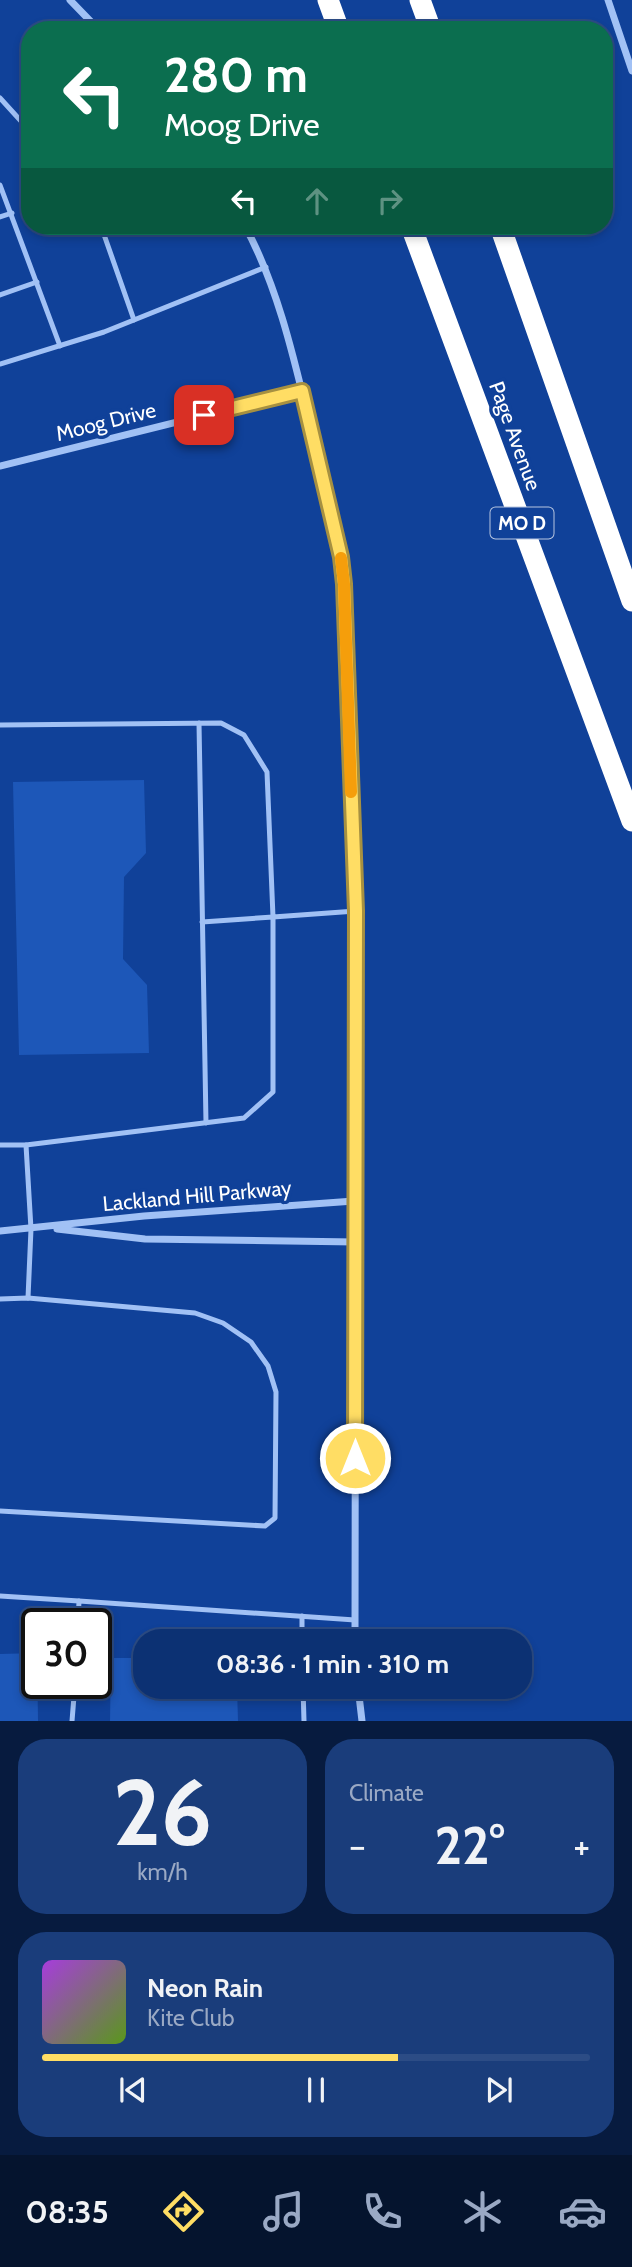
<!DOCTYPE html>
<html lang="en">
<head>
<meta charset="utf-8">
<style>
  :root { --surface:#0c3173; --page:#1a3d7b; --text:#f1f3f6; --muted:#9aa9c4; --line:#2c4c85; --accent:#ffdd64 }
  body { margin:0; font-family:Cabin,sans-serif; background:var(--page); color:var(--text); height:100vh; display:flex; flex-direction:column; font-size:26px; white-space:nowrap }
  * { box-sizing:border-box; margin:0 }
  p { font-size:23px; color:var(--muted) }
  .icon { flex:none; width:38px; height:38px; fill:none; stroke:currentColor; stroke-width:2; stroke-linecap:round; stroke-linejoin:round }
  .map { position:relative; height:1721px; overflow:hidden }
  .sheet { display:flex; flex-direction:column; gap:18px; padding:18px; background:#071b3f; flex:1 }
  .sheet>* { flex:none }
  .banner { position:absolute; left:21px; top:21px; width:592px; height:214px; border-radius:28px; box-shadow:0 4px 10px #0003,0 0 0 2px var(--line); background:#0b6e4f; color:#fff; overflow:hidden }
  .speed { position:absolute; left:21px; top:1608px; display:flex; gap:14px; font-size:35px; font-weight:700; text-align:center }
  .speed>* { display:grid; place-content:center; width:91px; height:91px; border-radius:50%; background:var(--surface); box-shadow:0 4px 10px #0003,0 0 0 2px var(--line); line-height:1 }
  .speed .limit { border:4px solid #111; border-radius:10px; background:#fff; color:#111 }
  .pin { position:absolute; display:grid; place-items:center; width:60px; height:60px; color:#fff; margin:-30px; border-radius:14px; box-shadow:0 4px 10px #0006 }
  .me { position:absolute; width:77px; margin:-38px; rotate:0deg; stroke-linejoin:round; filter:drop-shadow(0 0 5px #0008) }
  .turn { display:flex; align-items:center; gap:24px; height:147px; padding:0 28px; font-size:32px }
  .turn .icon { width:91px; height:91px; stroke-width:2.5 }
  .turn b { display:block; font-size:49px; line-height:60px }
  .lanes { display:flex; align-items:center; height:66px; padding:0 28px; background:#0003; justify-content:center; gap:35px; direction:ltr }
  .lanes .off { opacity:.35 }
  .big { font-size:52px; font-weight:700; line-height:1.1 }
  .sheet .widget { flex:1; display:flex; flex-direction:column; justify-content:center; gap:10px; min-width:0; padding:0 24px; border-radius:28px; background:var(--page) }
  .sheet .dial { align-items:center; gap:0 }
  .dial b { font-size:91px; line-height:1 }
  .song { display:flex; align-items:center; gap:21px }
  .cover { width:84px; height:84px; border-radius:10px; background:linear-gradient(135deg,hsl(280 70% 55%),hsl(90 70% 35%)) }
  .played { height:7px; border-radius:4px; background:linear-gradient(90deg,var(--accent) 65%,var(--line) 65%) }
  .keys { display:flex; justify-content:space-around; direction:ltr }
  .heat { display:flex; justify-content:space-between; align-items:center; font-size:38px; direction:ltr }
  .sheet .tiles { flex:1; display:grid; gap:18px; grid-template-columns:1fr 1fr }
  .widget:last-child { grid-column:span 2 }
  .trip { position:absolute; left:133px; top:1629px; width:399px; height:70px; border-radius:28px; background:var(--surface); box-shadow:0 4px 10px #0003,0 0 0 2px var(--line); font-weight:700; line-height:70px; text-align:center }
  .dock { display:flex; height:112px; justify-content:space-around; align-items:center; background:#05142e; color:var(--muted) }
  .dock .icon { width:49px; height:49px }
  .dock .on { color:var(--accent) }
  .dock b { font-size:32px; color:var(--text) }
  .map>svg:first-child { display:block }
  .building { fill:#1d57b8 }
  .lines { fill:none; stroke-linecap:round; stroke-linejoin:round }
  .lane { stroke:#a1c1f5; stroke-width:5 }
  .street { stroke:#a1c1f5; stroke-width:7 }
  .highway { stroke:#fff; stroke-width:21 }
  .route-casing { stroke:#a69041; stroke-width:18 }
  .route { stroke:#ffdd64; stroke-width:12 }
  .slow { stroke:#f59e0b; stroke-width:12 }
  .labels { text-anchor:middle; stroke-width:7; stroke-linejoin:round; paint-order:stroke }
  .shield { fill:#104199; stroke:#b7c6e0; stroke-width:2 }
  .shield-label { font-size:19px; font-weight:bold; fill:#fff }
  .street-label { font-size:21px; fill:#fff; stroke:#104199 }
</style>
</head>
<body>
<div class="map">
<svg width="632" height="1721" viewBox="0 0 632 1721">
  <rect width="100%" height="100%" fill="#104199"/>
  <g class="building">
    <path d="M144,780L146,853L124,877L123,959L147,985L149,1053L19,1055L13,782Z"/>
    <path d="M37,1653L38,1721H0V1654Z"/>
    <path d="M111,1658H145V1687H237L238,1721H110Z"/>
  </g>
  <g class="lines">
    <g class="lane">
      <path d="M0,98L30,131"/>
      <path d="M0,185L60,346"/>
      <path d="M0,217L12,213"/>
      <path d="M101,226L134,320"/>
      <path d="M0,295L37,282"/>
      <path d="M0,364L104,332L266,267"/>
      <path d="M199,723L206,1123"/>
      <path d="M0,725L221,723L244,735L267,772L273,917L356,911"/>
      <path d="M0,1145H26L31,1229L28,1298"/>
      <path d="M26,1145L244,1118L273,1092V917L202,922"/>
      <path d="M0,1299L28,1298L195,1313L223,1323L251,1342L268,1366L276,1392L275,1518L265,1526L0,1511"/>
      <path d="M0,1596L79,1601"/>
      <path d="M302,1616V1642"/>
      <path d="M78,1624L79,1601L355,1620"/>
      <path d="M303,1687L304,1721"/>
      <path d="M72,1721L75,1684"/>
    </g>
    <g class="street">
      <path d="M70,0L99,30"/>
      <path d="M608,0L632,71"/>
      <path d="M245,226C279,289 295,363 312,433C325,483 339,533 344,584L356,911L355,1642"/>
      <path d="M0,466L302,391"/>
      <path d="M57,1229L145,1239L355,1242"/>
      <path d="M0,1231L144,1216L354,1201"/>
      <path d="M358,1687L362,1721"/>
    </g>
    <g class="highway">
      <path d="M328,0L339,30"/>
      <path d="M420,0L431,30"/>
      <path d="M411,226L632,821"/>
      <path d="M500,226L632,601"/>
    </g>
  </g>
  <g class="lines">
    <defs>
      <path id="route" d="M204,415L302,391L341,557L344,584L356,911L355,1458"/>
    </defs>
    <use href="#route" class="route-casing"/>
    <use href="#route" class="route"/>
    <path class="slow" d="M341,558L344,584L351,792"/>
  </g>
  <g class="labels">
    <rect class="shield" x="490.5" y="507.5" width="63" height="31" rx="5"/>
    <g class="shield-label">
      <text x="522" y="530">MO D</text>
    </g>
    <g class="street-label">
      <text transform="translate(106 422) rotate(-14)" y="7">Moog Drive</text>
      <text transform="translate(515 436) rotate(70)" y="7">Page Avenue</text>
      <text transform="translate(197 1196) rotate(-5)" y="7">Lackland Hill Parkway</text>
    </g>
  </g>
</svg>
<div class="speed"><div class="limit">30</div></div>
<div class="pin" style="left:204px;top:415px;background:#d93025"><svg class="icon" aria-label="arrive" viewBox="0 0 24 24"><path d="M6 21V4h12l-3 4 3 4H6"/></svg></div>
<svg class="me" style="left:355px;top:1458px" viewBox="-20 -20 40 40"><circle r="17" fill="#ffdd64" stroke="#fff" stroke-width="3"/><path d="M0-11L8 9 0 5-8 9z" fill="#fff"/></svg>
<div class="trip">08:36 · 1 min · 310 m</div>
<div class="banner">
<div class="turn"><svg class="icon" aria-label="left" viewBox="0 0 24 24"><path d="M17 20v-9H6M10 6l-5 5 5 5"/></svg><div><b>280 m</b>Moog Drive</div></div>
<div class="lanes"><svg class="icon" aria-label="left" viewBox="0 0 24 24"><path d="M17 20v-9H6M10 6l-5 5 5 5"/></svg><svg class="icon off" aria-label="ahead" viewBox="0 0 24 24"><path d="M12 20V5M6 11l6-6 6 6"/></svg><svg class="icon off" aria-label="right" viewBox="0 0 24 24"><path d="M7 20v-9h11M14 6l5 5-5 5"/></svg></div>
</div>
</div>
<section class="sheet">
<div class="tiles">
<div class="widget dial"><b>26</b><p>km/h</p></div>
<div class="widget"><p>Climate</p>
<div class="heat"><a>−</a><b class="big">22°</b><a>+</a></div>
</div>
<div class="widget">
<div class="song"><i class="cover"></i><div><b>Neon Rain</b><p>Kite Club</p></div></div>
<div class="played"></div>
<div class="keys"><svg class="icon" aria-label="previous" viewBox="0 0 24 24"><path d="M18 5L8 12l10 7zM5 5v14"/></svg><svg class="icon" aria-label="pause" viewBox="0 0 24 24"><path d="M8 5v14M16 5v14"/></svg><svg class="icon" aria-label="next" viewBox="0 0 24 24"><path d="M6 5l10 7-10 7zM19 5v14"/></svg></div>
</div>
</div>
</section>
<nav class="dock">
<b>08:35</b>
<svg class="icon on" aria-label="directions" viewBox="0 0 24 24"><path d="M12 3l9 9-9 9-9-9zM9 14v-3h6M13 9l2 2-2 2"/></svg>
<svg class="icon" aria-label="music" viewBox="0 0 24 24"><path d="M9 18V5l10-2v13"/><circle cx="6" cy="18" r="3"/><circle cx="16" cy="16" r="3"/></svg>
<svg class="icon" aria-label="phone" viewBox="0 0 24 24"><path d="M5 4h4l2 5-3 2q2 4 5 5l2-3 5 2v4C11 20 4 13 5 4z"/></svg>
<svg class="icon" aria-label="climate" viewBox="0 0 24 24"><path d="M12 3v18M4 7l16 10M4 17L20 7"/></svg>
<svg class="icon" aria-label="car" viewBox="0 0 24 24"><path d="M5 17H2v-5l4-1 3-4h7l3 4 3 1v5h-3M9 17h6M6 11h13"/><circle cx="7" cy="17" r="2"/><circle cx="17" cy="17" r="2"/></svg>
</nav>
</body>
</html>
